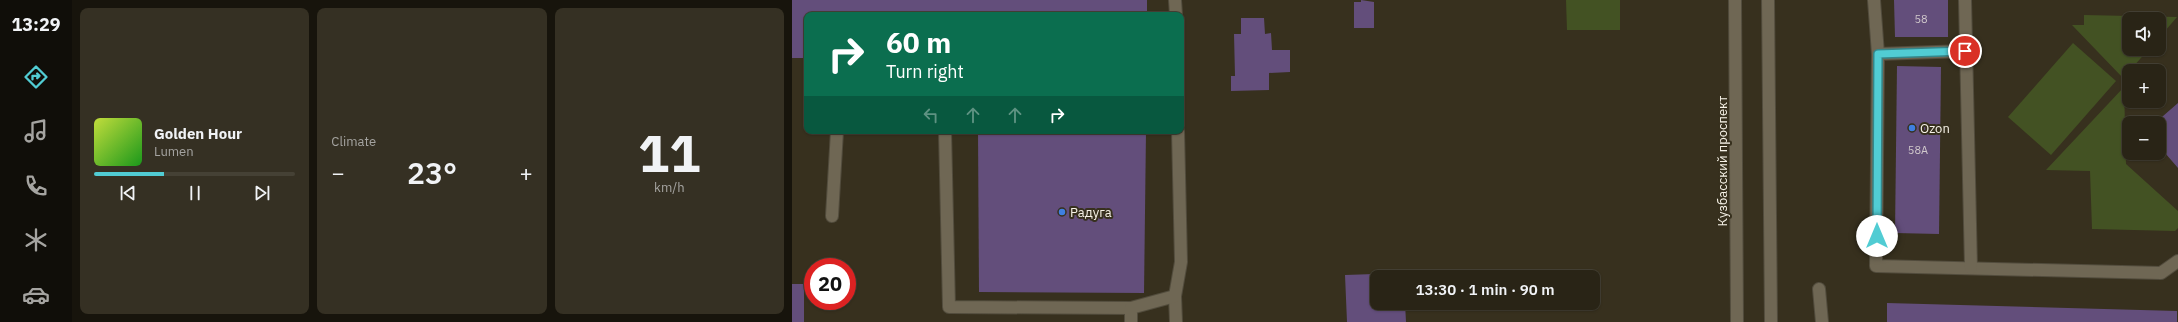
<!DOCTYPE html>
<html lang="en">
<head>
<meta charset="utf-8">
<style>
  :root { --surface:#292416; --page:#353023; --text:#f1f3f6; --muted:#a5a4a1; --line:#454135; --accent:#51ccd3 }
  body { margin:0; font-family:"IBM Plex Sans",sans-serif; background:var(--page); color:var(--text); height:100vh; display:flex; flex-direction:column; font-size:15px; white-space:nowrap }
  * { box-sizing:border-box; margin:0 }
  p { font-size:13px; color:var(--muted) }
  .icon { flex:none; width:22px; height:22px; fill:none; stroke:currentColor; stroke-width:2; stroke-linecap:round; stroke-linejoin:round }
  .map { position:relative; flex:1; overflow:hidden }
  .panel { display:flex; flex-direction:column; gap:8px; padding:8px; background:#17140c; width:720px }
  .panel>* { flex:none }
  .hud { position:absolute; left:12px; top:12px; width:380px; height:122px; border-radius:8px; box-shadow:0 1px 3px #0004,0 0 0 1px var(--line); background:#0b6e4f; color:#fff; overflow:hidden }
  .controls { position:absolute; left:1330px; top:12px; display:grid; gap:8px }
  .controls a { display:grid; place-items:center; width:44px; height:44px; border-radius:8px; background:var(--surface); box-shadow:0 1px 3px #0004,0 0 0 1px var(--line); font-size:20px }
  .speed { position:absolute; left:12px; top:258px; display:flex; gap:8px; font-size:20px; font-weight:700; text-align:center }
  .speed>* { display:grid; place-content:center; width:52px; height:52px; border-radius:50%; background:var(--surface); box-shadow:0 1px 3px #0004,0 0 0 1px var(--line); line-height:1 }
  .speed .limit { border:6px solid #d22; background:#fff; color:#111 }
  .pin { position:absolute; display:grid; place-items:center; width:34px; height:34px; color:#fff; margin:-17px; border:2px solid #fff; border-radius:50%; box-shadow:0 1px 4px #0007 }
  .me { position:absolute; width:44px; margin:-22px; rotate:0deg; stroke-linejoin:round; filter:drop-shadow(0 0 3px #0008) }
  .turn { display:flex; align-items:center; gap:14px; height:84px; padding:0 16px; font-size:18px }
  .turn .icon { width:52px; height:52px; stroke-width:2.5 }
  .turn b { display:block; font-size:28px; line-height:34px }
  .lanes { display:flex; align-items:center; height:38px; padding:0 16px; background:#0003; justify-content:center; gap:20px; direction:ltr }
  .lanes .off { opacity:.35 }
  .big { font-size:30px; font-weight:600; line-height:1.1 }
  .panel .widget { flex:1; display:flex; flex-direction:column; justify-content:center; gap:6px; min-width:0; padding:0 14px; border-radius:8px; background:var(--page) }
  .panel .dial { align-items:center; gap:0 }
  .dial b { font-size:52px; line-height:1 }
  .song { display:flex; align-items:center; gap:12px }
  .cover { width:48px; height:48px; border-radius:6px; background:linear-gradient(135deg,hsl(70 70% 55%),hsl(120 70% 35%)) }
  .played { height:4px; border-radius:2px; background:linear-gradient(90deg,var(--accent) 35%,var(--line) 35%) }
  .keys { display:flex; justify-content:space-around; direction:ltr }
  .heat { display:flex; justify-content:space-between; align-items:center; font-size:22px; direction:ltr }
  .panel .tiles { flex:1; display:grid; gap:8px; grid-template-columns:repeat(3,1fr) }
  .trip { position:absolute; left:578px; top:270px; width:230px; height:40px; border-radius:8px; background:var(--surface); box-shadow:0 1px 3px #0004,0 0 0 1px var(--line); font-weight:600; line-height:40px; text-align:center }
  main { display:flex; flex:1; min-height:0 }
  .menu { display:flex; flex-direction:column; width:72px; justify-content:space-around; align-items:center; background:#100e09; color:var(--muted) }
  .menu .icon { width:28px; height:28px }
  .menu .current { color:var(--accent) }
  .menu b { font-size:18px; color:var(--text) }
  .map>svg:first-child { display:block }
  .green { fill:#435223 }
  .building { fill:#634e7b }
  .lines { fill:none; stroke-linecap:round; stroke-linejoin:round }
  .minor-casing { stroke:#524c3d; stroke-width:14 }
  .minor { stroke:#6f6754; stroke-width:12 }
  .route-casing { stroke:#358589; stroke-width:10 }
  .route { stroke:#51ccd3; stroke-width:7 }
  .shop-dot { fill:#3f7fe0; stroke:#37301e; stroke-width:1.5 }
  .labels { text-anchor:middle; stroke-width:4; stroke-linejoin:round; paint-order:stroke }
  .number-label { font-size:11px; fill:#d1c9cc }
  .poi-label { font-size:13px; fill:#f6f2e7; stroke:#37301e; text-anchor:start }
  .street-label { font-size:13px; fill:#f6f2e7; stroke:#37301e }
</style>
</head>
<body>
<main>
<nav class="menu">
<b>13:29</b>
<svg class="icon current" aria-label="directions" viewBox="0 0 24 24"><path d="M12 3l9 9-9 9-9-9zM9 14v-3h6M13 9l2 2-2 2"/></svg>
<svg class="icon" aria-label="music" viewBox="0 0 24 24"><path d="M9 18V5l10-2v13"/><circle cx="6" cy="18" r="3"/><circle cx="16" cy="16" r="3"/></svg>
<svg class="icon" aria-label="phone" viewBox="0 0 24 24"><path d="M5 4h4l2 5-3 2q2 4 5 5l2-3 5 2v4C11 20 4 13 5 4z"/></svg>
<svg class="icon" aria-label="climate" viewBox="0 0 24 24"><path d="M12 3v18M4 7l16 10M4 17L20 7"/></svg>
<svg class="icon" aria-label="car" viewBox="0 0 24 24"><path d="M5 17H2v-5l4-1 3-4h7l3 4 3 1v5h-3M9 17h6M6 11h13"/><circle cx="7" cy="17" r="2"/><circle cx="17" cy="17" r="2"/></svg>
</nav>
<section class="panel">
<div class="tiles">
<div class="widget">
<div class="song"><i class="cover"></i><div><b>Golden Hour</b><p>Lumen</p></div></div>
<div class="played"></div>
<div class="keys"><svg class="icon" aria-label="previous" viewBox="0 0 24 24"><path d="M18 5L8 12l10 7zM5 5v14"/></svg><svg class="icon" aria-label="pause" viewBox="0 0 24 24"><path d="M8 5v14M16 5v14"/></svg><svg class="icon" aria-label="next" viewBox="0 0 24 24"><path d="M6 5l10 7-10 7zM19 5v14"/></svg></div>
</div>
<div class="widget"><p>Climate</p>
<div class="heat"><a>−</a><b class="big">23°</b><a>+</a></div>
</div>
<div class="widget dial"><b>11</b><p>km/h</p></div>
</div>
</section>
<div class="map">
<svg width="1386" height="322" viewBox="0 0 1386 322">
  <rect width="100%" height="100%" fill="#37301e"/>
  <g class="green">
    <path d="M774,0H828V30H775Z"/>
    <path d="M1292,15L1385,17L1367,38V19H1337V49H1357L1331,78L1280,25H1292Z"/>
    <path d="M1281,43L1324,81L1259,155L1216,117Z"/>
    <path d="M1332,87L1334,164L1386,211V228L1383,231L1300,229L1298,171L1254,170Z"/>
  </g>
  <g class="building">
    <path d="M0,0H355V15H15V58H0Z"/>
    <path d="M569,0L582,2V28H562V2H569Z"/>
    <path d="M1102,0H1156V37H1103Z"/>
    <path d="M449,18H472L473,34L479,33L480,50H498V72L477,73V90L439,91V76H443L442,34H449Z"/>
    <path d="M1105,66L1149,67L1147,234L1103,233Z"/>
    <path d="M1386,103V168L1367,146V123H1363Z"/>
    <path d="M186,131H354L352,293L187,292Z"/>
    <path d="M612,273V277H585V303H613L614,322H555L553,275Z"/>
    <rect x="0" y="284" width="12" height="38"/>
    <path d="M1095,303L1385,311V322H1095Z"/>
  </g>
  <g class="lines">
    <defs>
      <g id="minor">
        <path d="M383,0L384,15"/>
        <path d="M943,0L945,322"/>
        <path d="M976,0L979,322"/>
        <path d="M1082,0L1086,54L1084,266L1369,273L1386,261"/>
        <path d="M1173,0L1179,268"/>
        <path d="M1086,54L1173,51"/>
        <path d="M153,131L157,307L339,308"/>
        <path d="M40,216L45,131"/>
        <path d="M1027,289L1030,322"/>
        <path d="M383,296L384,322"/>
        <path d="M339,322V308L383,296L389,262L386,131"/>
      </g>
    </defs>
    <use href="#minor" class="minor-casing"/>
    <use href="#minor" class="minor"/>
  </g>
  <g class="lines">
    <defs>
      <path id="route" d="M1085,236L1086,54L1173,51"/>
    </defs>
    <use href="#route" class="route-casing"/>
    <use href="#route" class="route"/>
  </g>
  <g class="shop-dot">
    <circle cx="1120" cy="128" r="4"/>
    <circle cx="270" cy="212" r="4"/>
  </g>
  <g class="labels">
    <g class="number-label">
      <text x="1129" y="23">58</text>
      <text x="1126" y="154">58А</text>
    </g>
    <g class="poi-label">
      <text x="1128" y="133">Ozon</text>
      <text x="278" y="217">Радуга</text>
    </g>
    <g class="street-label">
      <text transform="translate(930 161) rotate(-90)" y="5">Кузбасский проспект</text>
    </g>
  </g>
</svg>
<div class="controls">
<a><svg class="icon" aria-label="sound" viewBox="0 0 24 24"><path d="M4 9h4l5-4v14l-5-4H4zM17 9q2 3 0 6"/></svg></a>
<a>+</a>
<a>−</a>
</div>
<div class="speed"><div class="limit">20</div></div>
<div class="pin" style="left:1173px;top:51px;background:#d93025"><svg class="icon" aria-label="arrive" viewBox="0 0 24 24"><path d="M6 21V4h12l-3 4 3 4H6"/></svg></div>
<svg class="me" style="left:1085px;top:236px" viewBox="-20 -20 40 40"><circle r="19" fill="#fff"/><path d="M0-13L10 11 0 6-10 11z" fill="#51ccd3"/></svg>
<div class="trip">13:30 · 1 min · 90 m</div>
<div class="hud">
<div class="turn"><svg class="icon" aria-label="right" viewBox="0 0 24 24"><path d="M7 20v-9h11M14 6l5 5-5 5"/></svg><div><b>60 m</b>Turn right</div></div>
<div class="lanes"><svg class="icon off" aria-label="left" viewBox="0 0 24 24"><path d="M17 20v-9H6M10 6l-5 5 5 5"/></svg><svg class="icon off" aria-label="ahead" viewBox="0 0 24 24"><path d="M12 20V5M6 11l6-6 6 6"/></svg><svg class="icon off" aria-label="ahead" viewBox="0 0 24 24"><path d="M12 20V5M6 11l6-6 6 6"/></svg><svg class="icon" aria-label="right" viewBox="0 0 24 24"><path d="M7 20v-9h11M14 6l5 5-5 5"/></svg></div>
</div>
</div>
</main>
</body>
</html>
